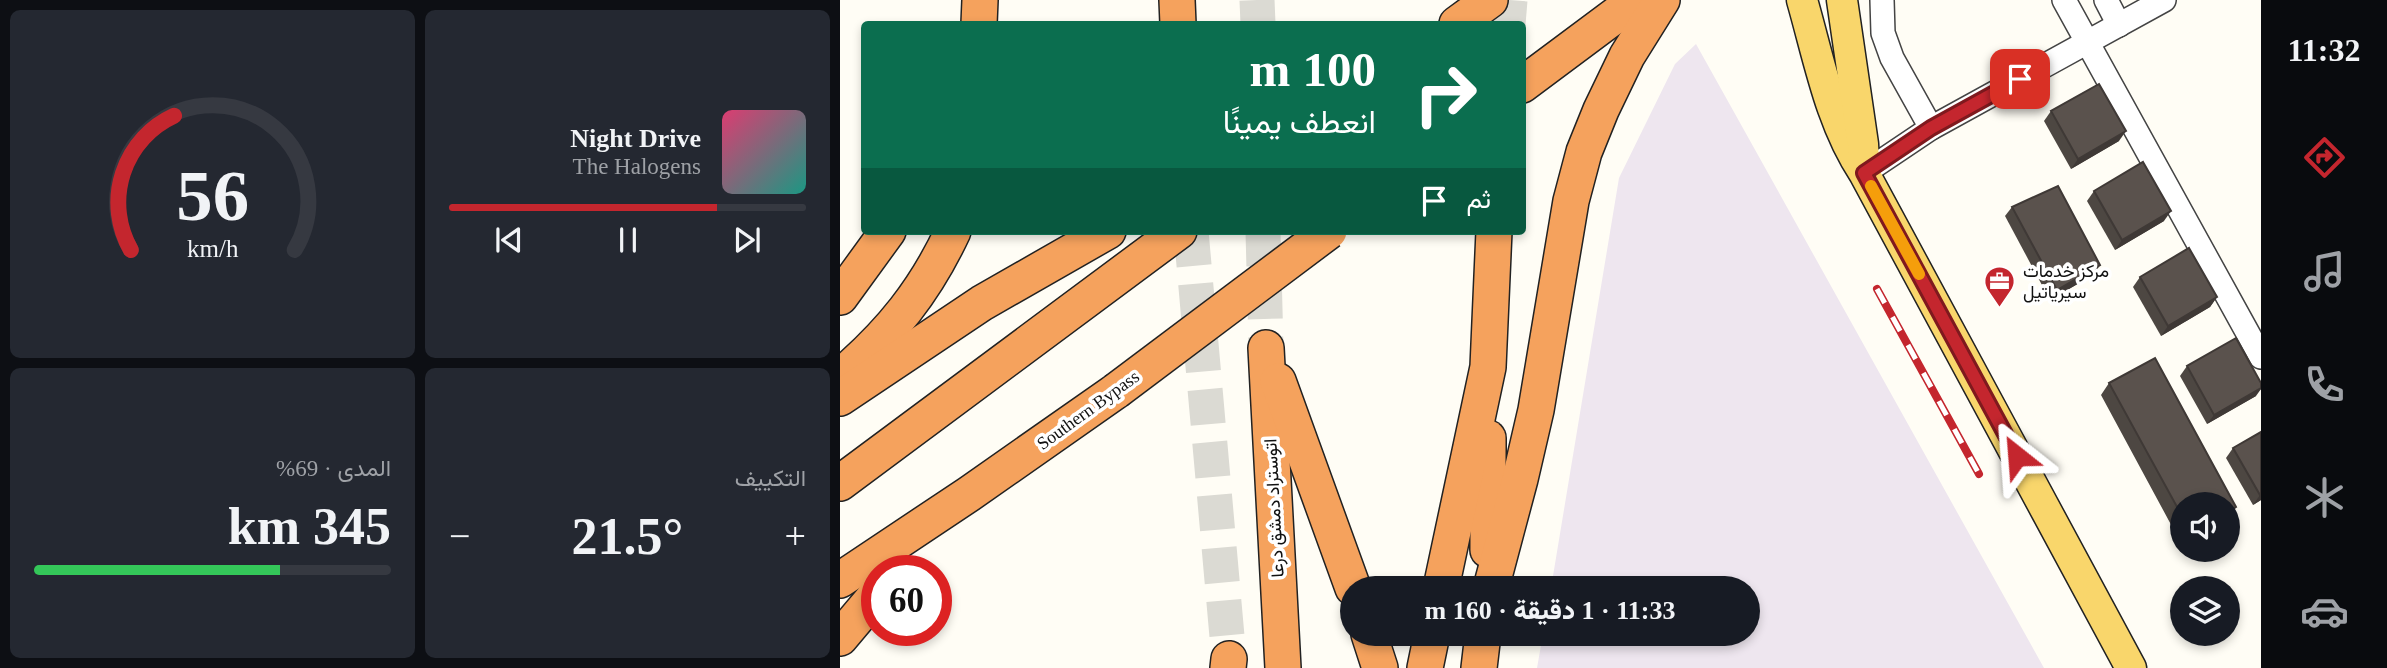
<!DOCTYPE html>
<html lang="ar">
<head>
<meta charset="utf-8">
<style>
  :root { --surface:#171b24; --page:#242831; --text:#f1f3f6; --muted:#9ea1a6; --line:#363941; --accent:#c4262e }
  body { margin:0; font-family:"Times New Roman",Vazirmatn,serif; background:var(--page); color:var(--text); direction:rtl; height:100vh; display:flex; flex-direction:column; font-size:26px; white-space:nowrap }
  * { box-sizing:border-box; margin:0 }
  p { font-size:23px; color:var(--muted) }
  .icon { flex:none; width:38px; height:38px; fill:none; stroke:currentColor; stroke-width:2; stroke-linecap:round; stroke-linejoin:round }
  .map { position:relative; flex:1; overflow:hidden; direction:ltr }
  .panel { display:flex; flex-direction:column; gap:10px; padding:10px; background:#0d0f14; width:840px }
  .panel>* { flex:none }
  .banner { position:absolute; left:21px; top:21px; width:665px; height:214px; border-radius:7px; box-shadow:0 4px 10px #0003; direction:rtl; background:#0b6e4f; color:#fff; overflow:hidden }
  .buttons { position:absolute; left:1330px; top:492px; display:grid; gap:14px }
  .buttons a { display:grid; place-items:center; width:70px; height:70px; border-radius:50%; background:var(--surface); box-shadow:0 4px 10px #0003; font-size:35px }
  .speed { position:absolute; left:21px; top:555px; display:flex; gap:14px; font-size:35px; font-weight:700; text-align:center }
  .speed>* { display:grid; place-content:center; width:91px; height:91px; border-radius:50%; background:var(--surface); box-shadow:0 4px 10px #0003; line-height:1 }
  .speed .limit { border:10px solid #d22; background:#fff; color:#111 }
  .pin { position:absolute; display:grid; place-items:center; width:60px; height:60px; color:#fff; margin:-30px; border-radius:14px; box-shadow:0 4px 10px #0006 }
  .me { position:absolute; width:77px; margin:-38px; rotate:332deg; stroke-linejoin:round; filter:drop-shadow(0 0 5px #0008) }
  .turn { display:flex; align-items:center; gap:24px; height:147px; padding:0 35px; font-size:32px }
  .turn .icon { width:91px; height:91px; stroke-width:2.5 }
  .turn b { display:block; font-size:49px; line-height:60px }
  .then { display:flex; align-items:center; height:66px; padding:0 35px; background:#0003; gap:14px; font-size:26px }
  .big { font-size:52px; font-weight:800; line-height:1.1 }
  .panel .widget { flex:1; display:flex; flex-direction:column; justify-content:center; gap:10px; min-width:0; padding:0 24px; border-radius:10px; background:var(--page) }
  .panel .dial { align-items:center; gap:0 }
  .dial svg { height:182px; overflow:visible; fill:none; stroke:var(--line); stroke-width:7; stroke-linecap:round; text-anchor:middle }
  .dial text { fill:var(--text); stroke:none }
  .song { display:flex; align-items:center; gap:21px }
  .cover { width:84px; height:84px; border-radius:10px; background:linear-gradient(135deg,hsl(340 70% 55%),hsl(170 70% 35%)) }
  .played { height:7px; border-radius:4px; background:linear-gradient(90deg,var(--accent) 75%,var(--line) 75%) }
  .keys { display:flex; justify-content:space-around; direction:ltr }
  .heat { display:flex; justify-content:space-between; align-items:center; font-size:38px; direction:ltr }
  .charge { height:10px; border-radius:5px; background:linear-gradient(90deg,#34c759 69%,var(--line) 0) }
  .panel .tiles { flex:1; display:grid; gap:10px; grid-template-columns:repeat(2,1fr) }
  .trip { position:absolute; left:500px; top:576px; width:420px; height:70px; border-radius:35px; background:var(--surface); box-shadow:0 4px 10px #0003; font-weight:800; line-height:70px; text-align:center; direction:rtl }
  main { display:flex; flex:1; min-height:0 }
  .tab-bar { display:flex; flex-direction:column; width:126px; justify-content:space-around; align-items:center; background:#090b0e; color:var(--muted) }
  .tab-bar .icon { width:49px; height:49px }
  .tab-bar .active { color:var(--accent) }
  .tab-bar b { font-size:32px; color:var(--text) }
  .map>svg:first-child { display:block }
  .industrial { fill:#eee6ef }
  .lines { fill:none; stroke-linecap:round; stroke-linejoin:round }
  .highway-tunnel { stroke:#dbdad3; stroke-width:35; stroke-dasharray:35 18; stroke-linecap:butt }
  .minor-casing { stroke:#444; stroke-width:26 }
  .major-casing { stroke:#222; stroke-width:33 }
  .highway-casing { stroke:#222; stroke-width:38 }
  .minor { stroke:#fff; stroke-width:23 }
  .major { stroke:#f9d66b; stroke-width:30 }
  .highway { stroke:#f5a25d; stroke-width:35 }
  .rail-casing { stroke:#c4262e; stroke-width:8 }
  .rail { stroke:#fff; stroke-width:5; stroke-dasharray:16; stroke-linecap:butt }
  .highway-bridge-casing { stroke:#222; stroke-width:38; stroke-linecap:butt }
  .highway-bridge { stroke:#f5a25d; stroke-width:35 }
  .wall { fill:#4d4742 }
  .shaded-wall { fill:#3f3936 }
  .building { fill:#5a524d; stroke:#3f3936; stroke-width:2 }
  .route-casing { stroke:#7f191e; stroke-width:18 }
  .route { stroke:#c4262e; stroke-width:12 }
  .slow { stroke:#f59e0b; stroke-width:12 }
  .labels { text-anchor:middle; stroke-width:7; stroke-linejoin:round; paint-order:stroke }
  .poi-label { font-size:18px; fill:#111; stroke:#fff; text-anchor:start }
  .street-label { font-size:18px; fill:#111; stroke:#fff }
</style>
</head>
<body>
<main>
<nav class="tab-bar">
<b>11:32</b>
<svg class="icon active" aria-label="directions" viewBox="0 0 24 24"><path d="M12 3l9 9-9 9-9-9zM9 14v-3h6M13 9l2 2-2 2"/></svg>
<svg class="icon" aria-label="music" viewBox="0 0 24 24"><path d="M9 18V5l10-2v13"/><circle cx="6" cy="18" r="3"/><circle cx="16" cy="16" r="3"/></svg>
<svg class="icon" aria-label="phone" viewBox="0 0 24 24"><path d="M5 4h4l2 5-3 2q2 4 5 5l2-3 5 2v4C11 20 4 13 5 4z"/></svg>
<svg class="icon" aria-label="climate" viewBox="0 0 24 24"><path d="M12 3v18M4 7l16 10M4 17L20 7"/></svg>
<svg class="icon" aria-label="car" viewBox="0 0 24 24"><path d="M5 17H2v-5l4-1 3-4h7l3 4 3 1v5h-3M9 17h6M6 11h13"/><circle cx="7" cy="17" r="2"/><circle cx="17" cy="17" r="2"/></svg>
</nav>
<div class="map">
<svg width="1421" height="668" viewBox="0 0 1421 668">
  <rect width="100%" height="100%" fill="#fffdf5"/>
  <path class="industrial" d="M856,44L1204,668H697L703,634H908V588H711L779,178L835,64Z"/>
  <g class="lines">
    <g class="highway-tunnel">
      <path d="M417,0L418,24"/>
      <path d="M668,24L670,0"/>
      <path d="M351,231L389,659"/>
      <path d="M423,231L426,348"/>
    </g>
    <defs>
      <g id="minor">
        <path d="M1042,0L1043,33L1052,58L1091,128"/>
        <path d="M1224,0L1421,357"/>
        <path d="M1266,0L1279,25"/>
        <path d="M1024,173L1091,128L1324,0"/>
      </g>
      <g id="major">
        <path d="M962,0C979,59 990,122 1024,173L1291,668"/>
        <path d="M1002,0L1023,144L1024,162"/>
      </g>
      <g id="highway">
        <path d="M337,0L338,24"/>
        <path d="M139,24L140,0"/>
        <path d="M617,24L650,0"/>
        <path d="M682,85L796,0"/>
        <path d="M0,297L48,231"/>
        <path d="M426,348L443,668"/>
        <path d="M1,376C51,333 85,291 113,231"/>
        <path d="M438,381L513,588"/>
        <path d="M0,398L142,303L268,231"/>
        <path d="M648,438V550"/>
        <path d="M0,483L339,231"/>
        <path d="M0,580L129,494L276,391"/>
        <path d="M601,588L648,367L654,231"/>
        <path d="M651,588L680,479L696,410L731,201L744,152L761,110L787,56L822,0"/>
        <path d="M529,634L540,668"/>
        <path d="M0,638L37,594"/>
        <path d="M388,668L389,659"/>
        <path d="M585,668L592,634"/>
        <path d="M639,668L643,634"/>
      </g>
    </defs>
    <use href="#minor" class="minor-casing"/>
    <use href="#major" class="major-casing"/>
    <use href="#highway" class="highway-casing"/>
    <use href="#minor" class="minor"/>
    <use href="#major" class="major"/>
    <use href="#highway" class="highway"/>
    <defs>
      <path id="rail" d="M1037,289L1139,474"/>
    </defs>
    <use href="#rail" class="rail-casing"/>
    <use href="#rail" class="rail"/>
    <defs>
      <path id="highway-bridge" d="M276,391L489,231"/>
    </defs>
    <use href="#highway-bridge" class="highway-bridge-casing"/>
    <use href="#highway-bridge" class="highway-bridge"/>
  </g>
  <g class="wall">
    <path d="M1211,111L1279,141L1231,169L1204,121Z"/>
    <path d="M1254,191L1324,221L1275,250L1247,201Z"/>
    <path d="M1172,207L1260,265L1253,275L1210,300L1165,216Z"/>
    <path d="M1300,277L1377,297L1370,307L1321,336L1293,287Z"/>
    <path d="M1347,366L1416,396L1367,424L1340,376Z"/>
    <path d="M1269,383L1396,507L1388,519V504H1342V545L1261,395Z"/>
    <path d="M1421,432V500L1413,505L1386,458L1393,448Z"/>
  </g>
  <g class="shaded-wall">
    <path d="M1286,131L1279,141L1231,169L1238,159Z"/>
    <path d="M1331,211L1324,221L1275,250L1282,240Z"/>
    <path d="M1260,265L1253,275L1210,300L1217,290Z"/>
    <path d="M1377,297L1370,307L1321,336L1328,326Z"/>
    <path d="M1421,388V389L1416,396L1367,424L1374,415Z"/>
    <path d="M1421,494V500L1413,505L1420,495Z"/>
    <path d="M1396,507L1388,519V512Z"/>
  </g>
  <g class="building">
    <path d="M1259,84L1286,131L1238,159L1211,111Z"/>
    <path d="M1303,162L1331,211L1282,240L1254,191Z"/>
    <path d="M1218,186L1260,265L1217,290L1172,207Z"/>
    <path d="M1349,248L1377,297L1328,326L1300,277Z"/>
    <path d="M1396,338L1421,383V388L1374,415L1347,366Z"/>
    <path d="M1315,358L1396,507L1388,512V504H1342V516L1269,383Z"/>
    <path d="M1421,432V494L1420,495L1393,448Z"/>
  </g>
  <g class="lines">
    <defs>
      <path id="route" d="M1177,456L1024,173L1091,128L1180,79"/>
    </defs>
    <use href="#route" class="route-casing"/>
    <use href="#route" class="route"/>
    <path class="slow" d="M1031,186L1079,274"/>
  </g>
  <defs>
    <symbol id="office-pin" viewBox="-11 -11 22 30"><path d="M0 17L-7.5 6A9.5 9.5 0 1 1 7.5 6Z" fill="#c4262e" stroke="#fff"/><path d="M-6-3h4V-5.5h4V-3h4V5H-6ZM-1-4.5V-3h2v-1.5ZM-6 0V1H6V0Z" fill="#fff"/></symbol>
  </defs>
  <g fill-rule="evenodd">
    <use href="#office-pin" x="1142" y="264" width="35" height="47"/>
  </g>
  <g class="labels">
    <g class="poi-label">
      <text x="1183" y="277">مركز خدمات<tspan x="1183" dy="21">سيرياتيل</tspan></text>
    </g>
    <g class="street-label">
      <text transform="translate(248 410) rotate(-36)" y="6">Southern Bypass</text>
      <text transform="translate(434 508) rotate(-93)" y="6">اتوستراد دمشق درعا</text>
    </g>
  </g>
</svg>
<div class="buttons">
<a><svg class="icon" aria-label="sound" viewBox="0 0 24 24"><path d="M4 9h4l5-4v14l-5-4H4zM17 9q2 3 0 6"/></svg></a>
<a><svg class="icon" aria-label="layers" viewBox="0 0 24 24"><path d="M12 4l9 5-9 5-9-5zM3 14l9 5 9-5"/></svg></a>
</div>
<div class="speed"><div class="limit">60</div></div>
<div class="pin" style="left:1180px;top:79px;background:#d93025"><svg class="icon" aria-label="arrive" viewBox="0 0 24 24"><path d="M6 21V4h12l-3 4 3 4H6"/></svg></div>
<svg class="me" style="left:1177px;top:456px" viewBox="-20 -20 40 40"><path d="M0-17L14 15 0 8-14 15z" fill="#c4262e" stroke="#fff" stroke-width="4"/></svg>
<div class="trip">11:33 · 1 دقيقة · 160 m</div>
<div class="banner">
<div class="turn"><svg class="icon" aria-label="right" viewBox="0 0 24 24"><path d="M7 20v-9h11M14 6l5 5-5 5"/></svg><div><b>100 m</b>انعطف يمينًا</div></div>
<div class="then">ثم<svg class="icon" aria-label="arrive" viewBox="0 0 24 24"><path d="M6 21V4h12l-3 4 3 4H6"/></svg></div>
</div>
</div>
<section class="panel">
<div class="tiles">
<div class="widget">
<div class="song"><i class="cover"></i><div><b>Night Drive</b><p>The Halogens</p></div></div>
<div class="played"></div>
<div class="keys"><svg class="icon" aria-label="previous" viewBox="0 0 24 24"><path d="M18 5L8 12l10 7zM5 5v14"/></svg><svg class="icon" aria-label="pause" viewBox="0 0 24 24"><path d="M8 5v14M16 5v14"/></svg><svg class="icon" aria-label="next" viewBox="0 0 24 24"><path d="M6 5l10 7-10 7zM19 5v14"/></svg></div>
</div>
<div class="widget dial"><svg viewBox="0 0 100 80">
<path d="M14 69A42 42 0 1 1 86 69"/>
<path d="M14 69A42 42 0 0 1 33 10" stroke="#c4262e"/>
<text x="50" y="56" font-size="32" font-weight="700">56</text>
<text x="50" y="72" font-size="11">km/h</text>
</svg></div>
<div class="widget"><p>التكييف</p>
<div class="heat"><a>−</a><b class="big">21.5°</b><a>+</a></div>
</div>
<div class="widget"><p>المدى · 69%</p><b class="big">345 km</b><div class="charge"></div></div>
</div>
</section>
</main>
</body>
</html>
